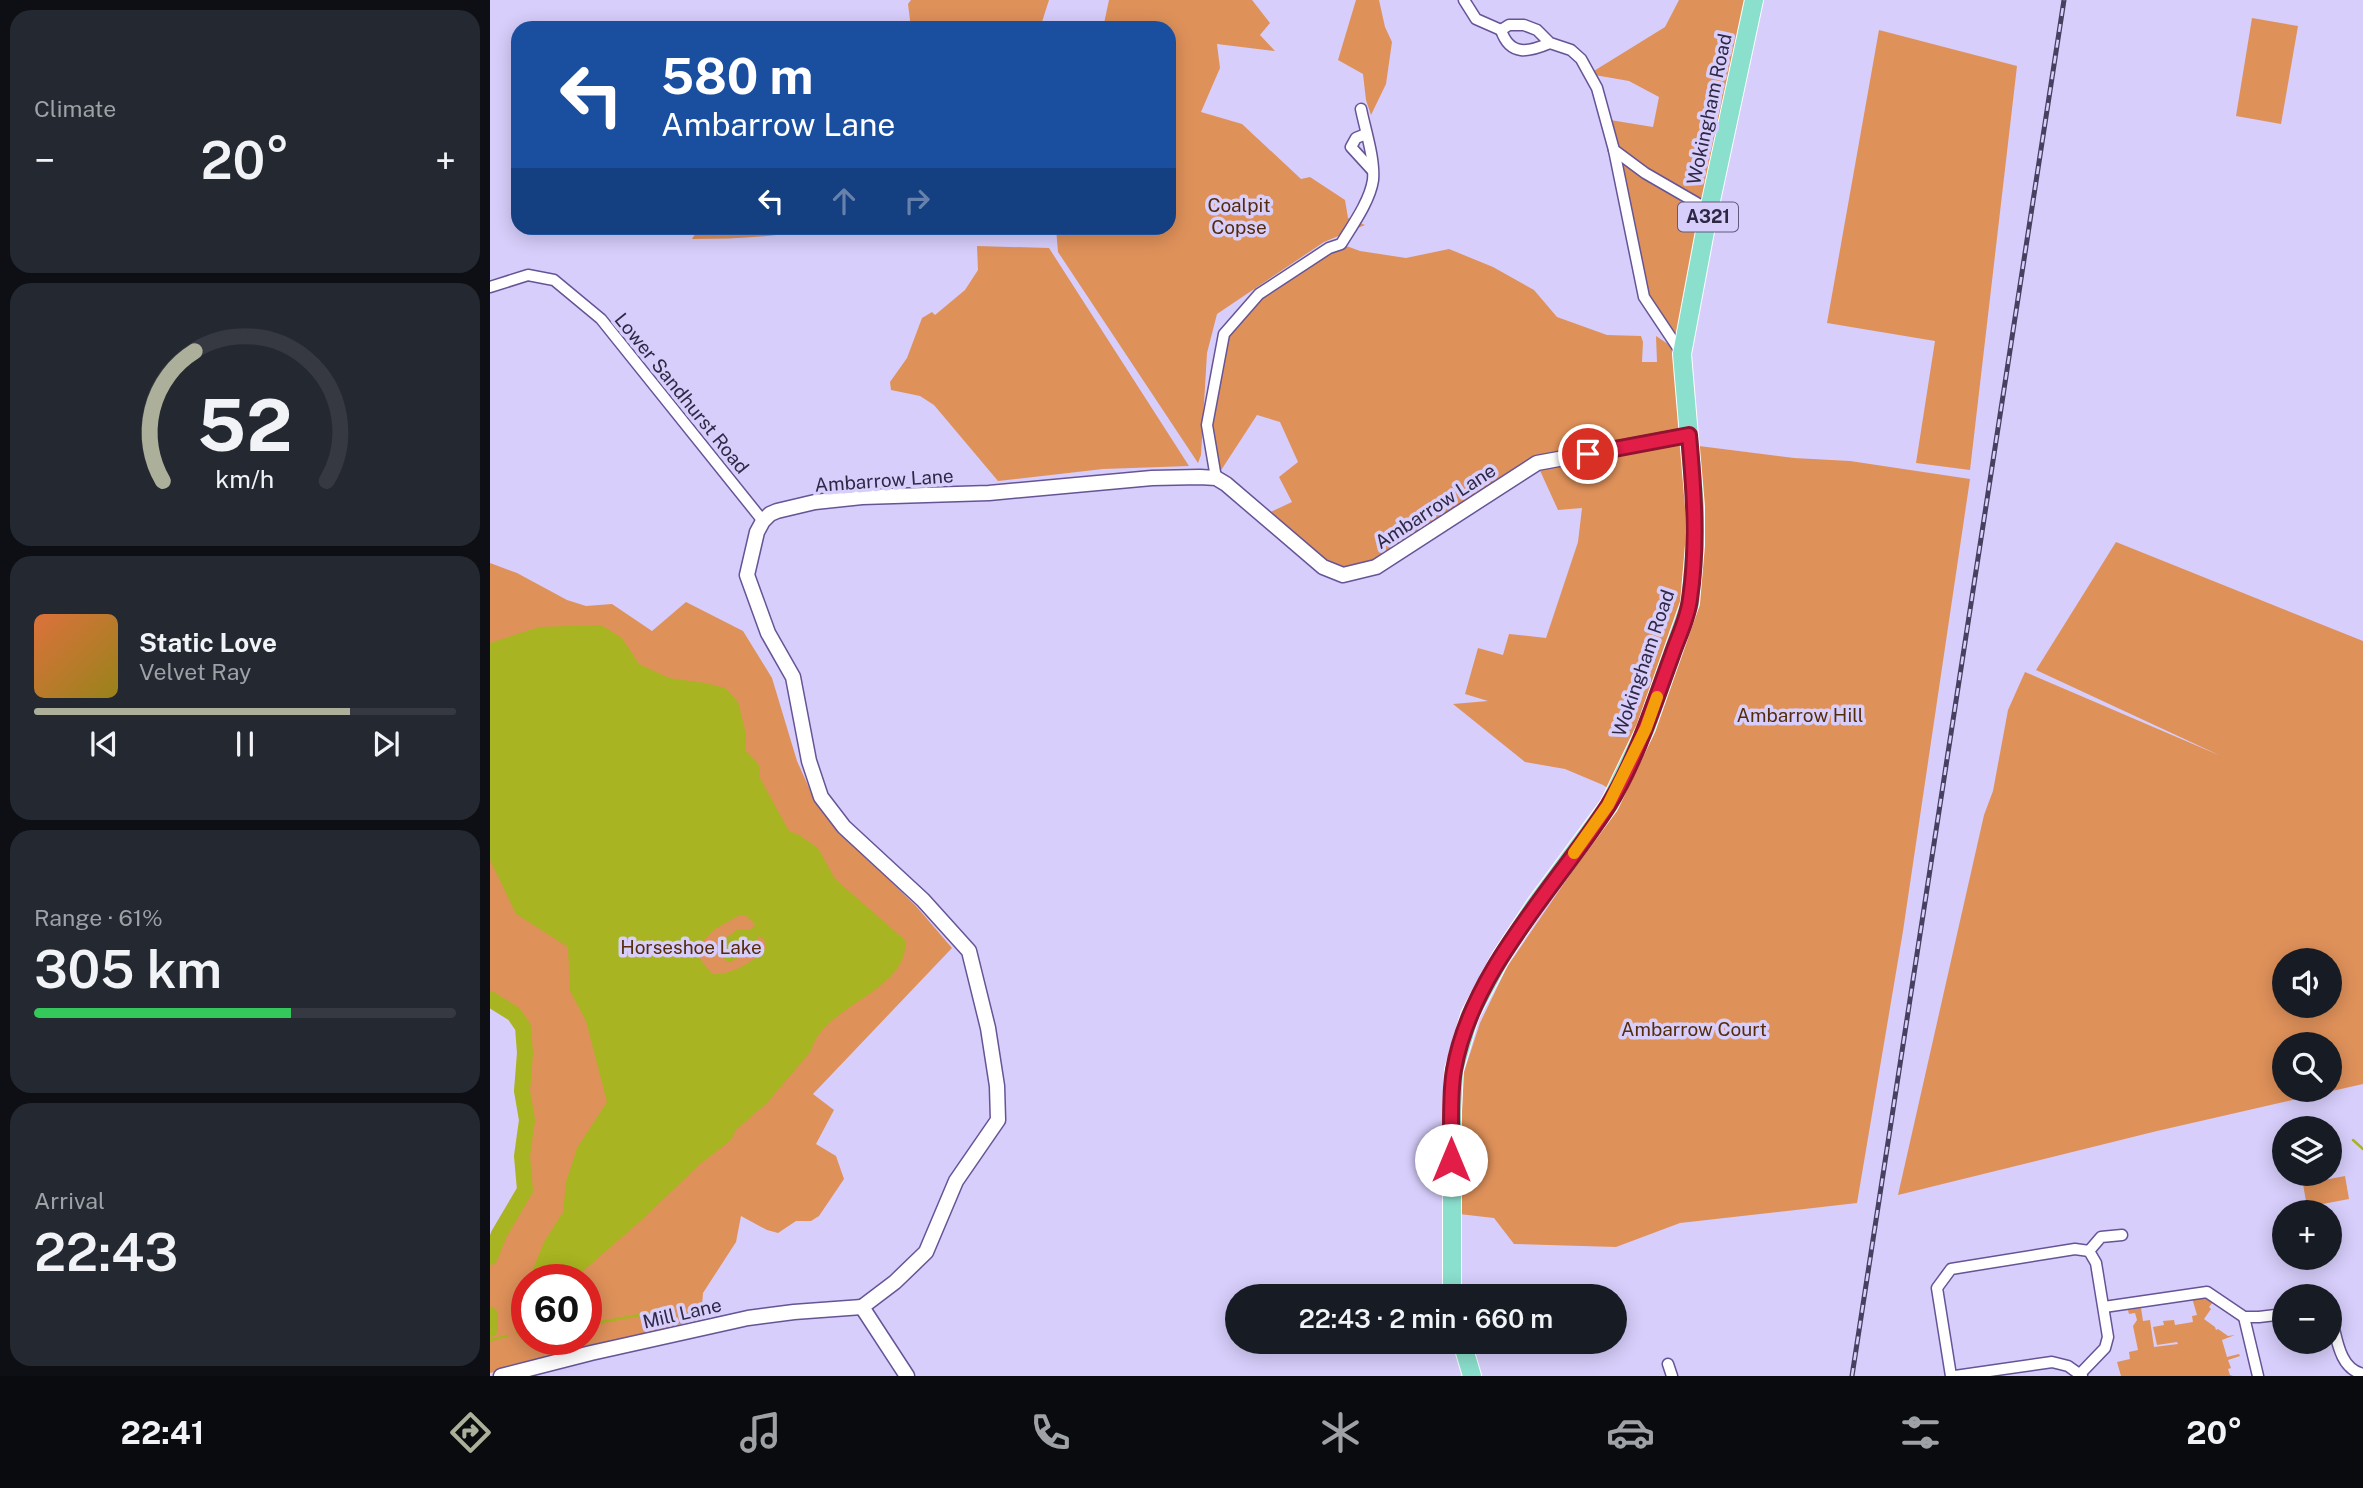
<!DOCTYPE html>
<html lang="en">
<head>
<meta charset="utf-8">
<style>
  :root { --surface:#171b24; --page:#242831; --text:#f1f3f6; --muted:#9ea1a6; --line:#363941; --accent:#acb09b }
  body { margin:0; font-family:"Public Sans",sans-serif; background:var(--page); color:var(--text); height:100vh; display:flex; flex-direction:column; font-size:26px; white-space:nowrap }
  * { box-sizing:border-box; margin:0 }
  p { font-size:23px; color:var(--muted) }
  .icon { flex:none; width:38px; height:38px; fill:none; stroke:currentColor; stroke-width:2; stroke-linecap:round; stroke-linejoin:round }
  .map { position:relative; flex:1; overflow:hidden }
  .details { display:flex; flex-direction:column; gap:10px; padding:10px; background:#0d0f14; width:490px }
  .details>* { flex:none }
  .banner { position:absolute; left:21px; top:21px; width:665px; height:214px; border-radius:21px; box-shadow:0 4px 18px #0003; background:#1a4fa0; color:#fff; overflow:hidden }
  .buttons { position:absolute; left:1782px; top:948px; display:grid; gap:14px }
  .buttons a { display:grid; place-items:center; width:70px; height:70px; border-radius:50%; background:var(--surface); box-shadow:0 4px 18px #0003; font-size:35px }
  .speed { position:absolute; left:21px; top:1264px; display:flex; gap:14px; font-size:35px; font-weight:700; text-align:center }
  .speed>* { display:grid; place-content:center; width:91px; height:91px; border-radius:50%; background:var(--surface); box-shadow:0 4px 18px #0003; line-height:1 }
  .speed .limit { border:10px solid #d22; background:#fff; color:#111 }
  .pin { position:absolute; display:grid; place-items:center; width:60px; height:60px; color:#fff; margin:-30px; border:4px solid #fff; border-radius:50%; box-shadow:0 2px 7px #0007 }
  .me { position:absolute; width:77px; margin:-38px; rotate:0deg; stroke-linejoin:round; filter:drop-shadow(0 0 5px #0008) }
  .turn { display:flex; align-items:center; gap:24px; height:147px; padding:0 35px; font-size:32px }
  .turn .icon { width:91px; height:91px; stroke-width:2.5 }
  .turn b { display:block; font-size:49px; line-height:60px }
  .lanes { display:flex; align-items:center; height:66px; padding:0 35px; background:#0003; justify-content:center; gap:35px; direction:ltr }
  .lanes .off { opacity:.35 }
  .big { font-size:52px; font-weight:600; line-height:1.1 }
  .details .widget { flex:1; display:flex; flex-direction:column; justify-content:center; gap:10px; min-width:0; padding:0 24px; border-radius:21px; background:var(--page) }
  .details .dial { align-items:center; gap:0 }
  .dial svg { height:182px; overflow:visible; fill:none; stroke:var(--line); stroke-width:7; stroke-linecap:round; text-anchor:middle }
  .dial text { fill:var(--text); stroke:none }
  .song { display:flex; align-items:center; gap:21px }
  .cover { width:84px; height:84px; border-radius:10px; background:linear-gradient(135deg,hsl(20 70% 55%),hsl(50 70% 35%)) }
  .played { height:7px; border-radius:4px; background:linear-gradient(90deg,var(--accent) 75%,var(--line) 75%) }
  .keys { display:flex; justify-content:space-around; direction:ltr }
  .heat { display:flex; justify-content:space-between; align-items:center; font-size:38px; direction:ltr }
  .charge { height:10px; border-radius:5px; background:linear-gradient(90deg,#34c759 61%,var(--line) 0) }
  .trip { position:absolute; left:735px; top:1284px; width:402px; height:70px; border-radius:35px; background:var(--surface); box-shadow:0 4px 18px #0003; font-weight:600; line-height:70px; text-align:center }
  .dock { display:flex; height:112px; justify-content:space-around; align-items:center; background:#090b0e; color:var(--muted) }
  .dock .icon { width:49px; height:49px }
  .dock .selected { color:var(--accent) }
  .dock b { font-size:32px; color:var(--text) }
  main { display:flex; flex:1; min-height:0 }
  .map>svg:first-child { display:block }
  .green { fill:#df915a; fill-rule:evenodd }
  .water { fill:#a8b421; fill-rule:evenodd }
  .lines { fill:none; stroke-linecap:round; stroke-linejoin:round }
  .stream { stroke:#a8b421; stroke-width:2.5 }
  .river { stroke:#a8b421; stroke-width:16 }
  .minor-casing { stroke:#665496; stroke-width:13 }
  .tertiary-casing { stroke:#665496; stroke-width:17 }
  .primary-casing { stroke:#fff; stroke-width:20 }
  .minor { stroke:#fff; stroke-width:10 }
  .tertiary { stroke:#fff; stroke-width:14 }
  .primary { stroke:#8bdfcd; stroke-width:18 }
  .rail-casing { stroke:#47405f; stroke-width:5 }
  .rail { stroke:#d7cefb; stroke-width:2.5; stroke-dasharray:8; stroke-linecap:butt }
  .route-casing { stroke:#92132f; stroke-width:18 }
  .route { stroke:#e11d48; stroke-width:12 }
  .slow { stroke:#f59e0b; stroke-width:12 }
  .labels { text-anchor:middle; stroke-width:7; stroke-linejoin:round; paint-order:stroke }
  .shield { fill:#d7cefb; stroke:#615a7c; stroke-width:2 }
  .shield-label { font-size:18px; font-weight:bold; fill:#2f2845 }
  .street-label { font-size:19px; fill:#2f2845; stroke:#d7cefb }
  .park-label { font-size:19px; fill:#552c0a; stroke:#d7cefb }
</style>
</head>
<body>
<main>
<section class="details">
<div class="widget"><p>Climate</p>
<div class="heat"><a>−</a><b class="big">20°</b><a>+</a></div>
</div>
<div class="widget dial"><svg viewBox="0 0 100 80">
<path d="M14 69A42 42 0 1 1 86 69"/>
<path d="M14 69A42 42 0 0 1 28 12" stroke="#acb09b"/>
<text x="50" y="56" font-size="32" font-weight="700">52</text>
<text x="50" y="72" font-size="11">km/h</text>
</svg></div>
<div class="widget">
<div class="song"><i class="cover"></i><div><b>Static Love</b><p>Velvet Ray</p></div></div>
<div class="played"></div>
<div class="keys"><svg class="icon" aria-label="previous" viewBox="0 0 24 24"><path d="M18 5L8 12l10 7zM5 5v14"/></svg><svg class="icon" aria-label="pause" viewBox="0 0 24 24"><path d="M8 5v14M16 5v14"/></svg><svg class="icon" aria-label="next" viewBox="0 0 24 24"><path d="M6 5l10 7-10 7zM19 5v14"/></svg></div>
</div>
<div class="widget"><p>Range · 61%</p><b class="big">305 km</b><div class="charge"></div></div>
<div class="widget"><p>Arrival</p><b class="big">22:43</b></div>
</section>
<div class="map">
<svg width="1873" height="1376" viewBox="0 0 1873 1376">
  <rect width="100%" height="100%" fill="#d7cefb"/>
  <g class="green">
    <path d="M421,0H559L550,28H421L418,4Z"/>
    <path d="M619,0H762L780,23L770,35L785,51L727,44L730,68L711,112L752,124L811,179L820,177L855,200L858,218L875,225L834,242L727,314L717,353L711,455L708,463L568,252L566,228H679V28H613Z"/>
    <path d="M866,0H889L895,27L902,42L896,84L881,115L876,100L873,74L848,60Z"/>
    <path d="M1189,0H1264L1192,354L1200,603L1125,793L1113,785L1075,769L1035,762L963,704L998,701L975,694L988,648L1013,655L1019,634L1056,638L1088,542L1092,508L1068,510L1047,464L886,567L853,575L772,516L802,502L789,477L808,462L790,422L767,415L726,478L717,425L734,334L769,294L851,244L870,251L916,258L959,249L1003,267L1044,290L1067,317L1117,335L1151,336L1153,342L1152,362H1167L1166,336L1190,352L1154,297L1114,119L1163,127L1169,97L1139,81L1099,74L1175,27Z"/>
    <path d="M1762,18L1808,26L1791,124L1746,116Z"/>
    <path d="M1389,30L1527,66L1480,470L1426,463L1445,341L1337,323Z"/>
    <path d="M209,228H331C288,237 246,239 202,239Z"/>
    <path d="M487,246L559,248L699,466L613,469L508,481L444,405L430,396L401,390L400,382L417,358L432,318L442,312L445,315L475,290L488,270Z"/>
    <path d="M1209,446L1304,458L1360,461L1480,479L1413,931L1367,1203L1190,1223L1126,1247L1024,1244L1004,1218L969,1214L973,1075L990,1023L1017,967L1101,844L1133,788L1207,604Z"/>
    <path d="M1626,542L1873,641V1084L1667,1131L1408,1195L1494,815L1503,791L1518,710L1535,672L1731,756L1546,670ZM1794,961H1839V1006H1794ZM1794,1045H1839V1090H1794Z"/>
    <path d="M0,563L27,573L77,600L96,606L122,604L162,631L196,602L253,631L282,678L307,761L325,801L350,832L426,906L462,948L323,1094L344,1110L326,1144L346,1156L354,1179L329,1216L321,1221H306L288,1233L277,1230L251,1216L246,1242L213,1293L211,1319L0,1373V1252L13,1223L30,1198L33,1190L30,1156L35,1120L30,1091L33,1053L30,1028L23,1016L8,1005L0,1001ZM37,1279H96V1339H37Z"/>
    <path d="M1855,1176L1859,1199L1817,1207L1813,1184Z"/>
    <path d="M1715,1297L1723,1302L1719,1307L1721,1309L1714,1319L1725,1327L1726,1330L1728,1329L1738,1336L1745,1335L1732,1340L1737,1357L1749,1354L1750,1356L1738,1360L1741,1368L1738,1369L1740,1375L1743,1376H1631L1627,1362L1640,1359L1639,1352L1648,1350L1643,1326L1647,1320L1645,1313L1639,1314L1638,1310L1651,1308L1653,1321L1660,1320L1664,1347L1688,1344L1687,1342L1667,1345L1663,1327L1674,1325L1673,1321L1684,1320L1685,1325L1703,1322L1702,1316L1707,1315L1702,1298Z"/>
  </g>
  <path class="water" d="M111,625L132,638L149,664L179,678L215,683L235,688L248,702L256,734L255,750L269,765L270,778L299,831L309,835L328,848L345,879L415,940C420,992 333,1004 321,1051L277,1103L246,1130L241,1140L209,1165L155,1217L84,1279H39L54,1242L73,1212L76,1182L87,1148L117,1102L96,1021L80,991L78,947L26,914L0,860V643L49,627ZM250,915L256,916L265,924L261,930L248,929L232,941L230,953L236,961L241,962L263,949L269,936L274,939L276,948C265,961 240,976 222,974L210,959L206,948L225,929Z"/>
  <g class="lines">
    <g class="stream">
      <path d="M1863,1140L1873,1149"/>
      <path d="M96,1320L105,1323L178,1310"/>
      <path d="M26,1333L37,1330"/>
      <path d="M0,1340L17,1336"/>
    </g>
    <g class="river">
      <path d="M0,999L24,1014L33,1027L35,1053L32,1091L37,1120L32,1156L35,1190L9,1234L0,1257"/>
      <path d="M0,1315V1329"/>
    </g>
    <defs>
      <g id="minor">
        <path d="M974,0L986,19L1011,30"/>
        <path d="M1060,43C1039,52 1020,57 1011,30L1019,25H1034L1047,30L1060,43L1081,50L1091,59L1107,88L1124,150L1155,173L1219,210"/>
        <path d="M876,134L866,138L861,147L882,170"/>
        <path d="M1124,150L1154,297L1192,354"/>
        <path d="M0,287L38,275L64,280L111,319L273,521"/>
        <path d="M726,478L717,425L734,334L769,294L839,248L851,244C862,226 880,201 883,180C885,159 875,129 871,109"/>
        <path d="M1599,1251L1611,1237L1632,1235"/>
        <path d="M1614,1307L1717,1292L1754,1317H1769L1794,1314"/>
        <path d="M1754,1317L1768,1376"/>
        <path d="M1839,1318L1842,1320C1847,1340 1850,1369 1873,1374"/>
        <path d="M1178,1364L1182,1376"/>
        <path d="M1461,1376L1447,1288L1461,1269L1585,1249L1599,1251L1606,1263L1618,1337L1615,1348L1590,1374"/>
        <path d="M1465,1376L1562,1362L1578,1366L1592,1376"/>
      </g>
      <g id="tertiary">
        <path d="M372,1307L405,1282L436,1252L466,1181L508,1120L507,1086L498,1028L479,951L433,900L354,827L331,797L319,761L303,677L278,633L257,575L267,532L273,521L280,514L287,511L325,502L372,497L499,493L662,478L710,477L726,478L736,484L833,567L853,575L886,567L1047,463L1199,435"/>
        <path d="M372,1307L417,1376"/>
        <path d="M11,1376L101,1353L258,1318L304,1312L372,1307"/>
      </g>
      <g id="primary">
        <path d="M962,1297V1111L964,1070L980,1015L1011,957L1046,904L1119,805L1156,728L1200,603L1205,545V507L1192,354L1219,210L1264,0"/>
        <path d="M972,1342L982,1376"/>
      </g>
    </defs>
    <use href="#minor" class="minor-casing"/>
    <use href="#tertiary" class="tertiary-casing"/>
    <use href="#primary" class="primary-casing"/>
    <use href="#minor" class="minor"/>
    <use href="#tertiary" class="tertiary"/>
    <use href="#primary" class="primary"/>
    <defs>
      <path id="rail" d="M1362,1376L1574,0"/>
    </defs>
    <use href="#rail" class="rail-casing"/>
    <use href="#rail" class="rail"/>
  </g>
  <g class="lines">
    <defs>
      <path id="route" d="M961,1160C962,1131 959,1099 964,1070C981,971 1066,887 1118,806C1146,761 1164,704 1182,655C1188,637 1198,618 1200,599C1208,544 1204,491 1199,435L1098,454"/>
    </defs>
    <use href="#route" class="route-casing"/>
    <use href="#route" class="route"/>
    <path class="slow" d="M1084,853L1118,805L1156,728L1167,697"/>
  </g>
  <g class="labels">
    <rect class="shield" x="1188" y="202.5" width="60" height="29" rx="5"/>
    <g class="shield-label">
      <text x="1218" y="223">A321</text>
    </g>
    <g class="street-label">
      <text transform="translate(1219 109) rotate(-78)" y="7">Wokingham Road</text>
      <text transform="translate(192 393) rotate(51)" y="7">Lower Sandhurst Road</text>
      <text transform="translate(394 480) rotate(-4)" y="7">Ambarrow Lane</text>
      <text transform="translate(945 506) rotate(-33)" y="7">Ambarrow Lane</text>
      <text transform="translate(1153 663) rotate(-71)" y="7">Wokingham Road</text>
      <text transform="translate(192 1313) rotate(-13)" y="7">Mill Lane</text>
    </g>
    <g class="park-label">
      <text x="749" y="212">Coalpit<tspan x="749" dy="22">Copse</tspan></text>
      <text x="1310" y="722">Ambarrow Hill</text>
      <text x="201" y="954">Horseshoe Lake</text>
      <text x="1204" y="1036">Ambarrow Court</text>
    </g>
  </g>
</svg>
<div class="buttons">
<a><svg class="icon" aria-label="sound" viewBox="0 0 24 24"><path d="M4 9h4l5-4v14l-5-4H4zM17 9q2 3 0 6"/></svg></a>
<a><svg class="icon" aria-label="search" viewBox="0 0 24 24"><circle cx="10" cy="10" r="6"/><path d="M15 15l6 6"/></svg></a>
<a><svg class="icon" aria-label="layers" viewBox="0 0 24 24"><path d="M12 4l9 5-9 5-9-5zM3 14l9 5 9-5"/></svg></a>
<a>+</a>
<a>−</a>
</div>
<div class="speed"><div class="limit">60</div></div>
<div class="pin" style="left:1098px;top:454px;background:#d93025"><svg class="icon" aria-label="arrive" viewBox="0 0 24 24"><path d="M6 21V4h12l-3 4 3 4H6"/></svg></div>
<svg class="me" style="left:961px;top:1160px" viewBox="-20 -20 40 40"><circle r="19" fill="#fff"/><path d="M0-13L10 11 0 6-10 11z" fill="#e11d48"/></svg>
<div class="trip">22:43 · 2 min · 660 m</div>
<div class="banner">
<div class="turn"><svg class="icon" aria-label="left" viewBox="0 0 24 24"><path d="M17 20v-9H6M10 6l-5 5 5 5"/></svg><div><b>580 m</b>Ambarrow Lane</div></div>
<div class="lanes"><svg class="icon" aria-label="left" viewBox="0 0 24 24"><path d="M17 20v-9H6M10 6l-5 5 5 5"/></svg><svg class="icon off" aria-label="ahead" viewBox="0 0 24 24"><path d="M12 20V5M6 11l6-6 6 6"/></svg><svg class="icon off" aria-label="right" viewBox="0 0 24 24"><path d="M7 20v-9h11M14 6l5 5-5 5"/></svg></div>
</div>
</div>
</main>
<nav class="dock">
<b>22:41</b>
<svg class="icon selected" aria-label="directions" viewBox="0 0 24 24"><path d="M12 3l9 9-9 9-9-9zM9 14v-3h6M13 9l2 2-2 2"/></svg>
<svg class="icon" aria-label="music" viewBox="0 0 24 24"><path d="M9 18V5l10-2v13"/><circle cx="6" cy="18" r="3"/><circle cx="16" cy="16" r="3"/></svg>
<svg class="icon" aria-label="phone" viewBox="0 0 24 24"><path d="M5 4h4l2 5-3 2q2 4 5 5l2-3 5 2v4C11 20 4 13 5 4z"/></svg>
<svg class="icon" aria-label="climate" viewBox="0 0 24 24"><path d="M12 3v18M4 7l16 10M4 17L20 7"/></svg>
<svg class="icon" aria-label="car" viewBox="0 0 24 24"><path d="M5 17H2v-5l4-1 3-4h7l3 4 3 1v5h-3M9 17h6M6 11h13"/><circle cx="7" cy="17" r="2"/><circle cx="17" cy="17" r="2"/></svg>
<svg class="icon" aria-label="filters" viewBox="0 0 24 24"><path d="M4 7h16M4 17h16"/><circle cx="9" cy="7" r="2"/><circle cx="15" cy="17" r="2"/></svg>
<b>20°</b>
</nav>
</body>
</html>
